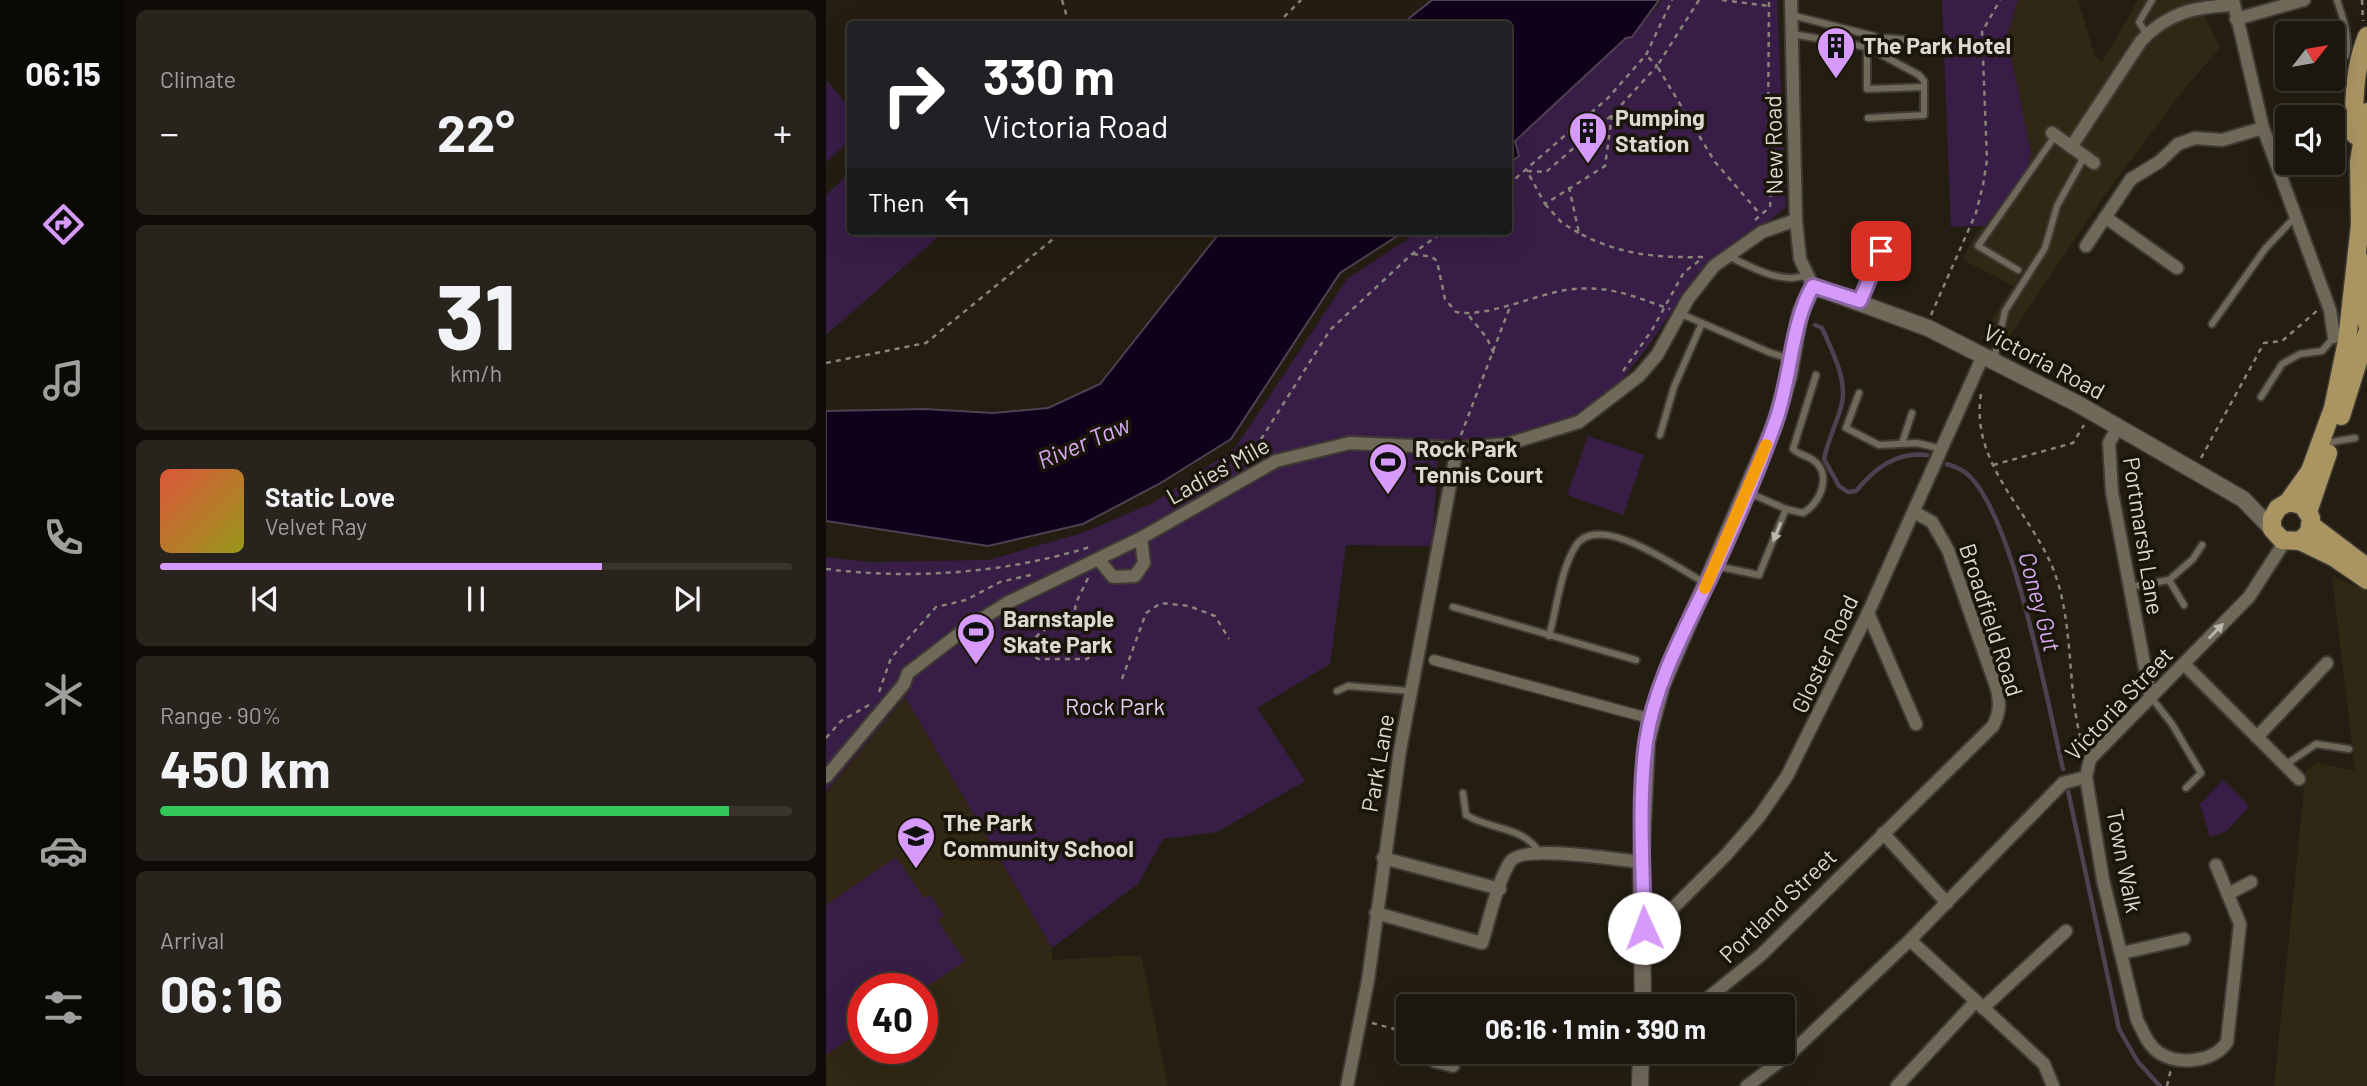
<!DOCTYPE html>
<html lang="en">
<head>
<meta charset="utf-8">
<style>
  :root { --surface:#1b160e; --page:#28231c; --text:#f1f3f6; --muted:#a09f9e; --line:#39352e; --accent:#d69bfa }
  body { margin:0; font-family:Barlow,sans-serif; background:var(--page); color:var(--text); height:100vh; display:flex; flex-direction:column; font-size:26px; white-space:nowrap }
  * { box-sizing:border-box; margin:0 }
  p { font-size:23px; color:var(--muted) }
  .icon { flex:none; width:38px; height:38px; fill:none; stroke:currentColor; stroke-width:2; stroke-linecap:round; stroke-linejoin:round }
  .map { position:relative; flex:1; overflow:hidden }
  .sheet { display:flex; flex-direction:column; gap:10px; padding:10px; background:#0f0c08; width:700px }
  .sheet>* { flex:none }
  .hud { position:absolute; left:21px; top:21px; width:665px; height:214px; border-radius:7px; box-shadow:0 7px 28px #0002,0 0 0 2px var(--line); background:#202124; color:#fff; overflow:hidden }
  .needle { width:46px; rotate:59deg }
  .buttons { position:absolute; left:1449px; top:21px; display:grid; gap:14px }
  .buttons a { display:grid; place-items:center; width:70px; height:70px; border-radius:7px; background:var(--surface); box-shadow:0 7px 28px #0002,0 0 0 2px var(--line); font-size:35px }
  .speed { position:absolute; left:21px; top:973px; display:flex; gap:14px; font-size:35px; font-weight:700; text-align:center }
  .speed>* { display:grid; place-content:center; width:91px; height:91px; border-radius:50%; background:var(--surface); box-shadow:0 7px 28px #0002,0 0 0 2px var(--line); line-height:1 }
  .speed .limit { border:10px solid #d22; background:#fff; color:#111 }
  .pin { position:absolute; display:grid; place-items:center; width:60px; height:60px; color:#fff; margin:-30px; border-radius:14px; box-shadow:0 4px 10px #0006 }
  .me { position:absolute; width:77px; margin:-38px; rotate:358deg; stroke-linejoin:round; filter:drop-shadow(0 0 5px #0008) }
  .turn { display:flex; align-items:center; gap:24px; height:147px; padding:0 21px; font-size:32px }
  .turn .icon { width:91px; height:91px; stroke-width:2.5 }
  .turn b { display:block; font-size:49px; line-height:60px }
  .then { display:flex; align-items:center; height:66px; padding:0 21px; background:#0003; gap:14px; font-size:26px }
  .big { font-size:52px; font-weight:700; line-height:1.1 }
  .sheet .card { flex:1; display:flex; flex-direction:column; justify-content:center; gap:10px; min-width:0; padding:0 24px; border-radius:10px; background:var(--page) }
  .sheet .dial { align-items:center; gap:0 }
  .dial b { font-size:91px; line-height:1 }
  .song { display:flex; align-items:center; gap:21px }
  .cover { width:84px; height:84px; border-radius:10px; background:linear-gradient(135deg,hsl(10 70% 55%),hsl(60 70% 35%)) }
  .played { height:7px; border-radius:4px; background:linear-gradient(90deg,var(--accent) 70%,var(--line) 70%) }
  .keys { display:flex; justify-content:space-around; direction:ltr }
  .heat { display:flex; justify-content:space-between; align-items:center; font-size:38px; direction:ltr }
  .charge { height:10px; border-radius:5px; background:linear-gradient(90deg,#34c759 90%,var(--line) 0) }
  .trip { position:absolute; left:570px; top:994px; width:399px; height:70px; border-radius:7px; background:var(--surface); box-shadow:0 7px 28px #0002,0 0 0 2px var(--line); font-weight:700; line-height:70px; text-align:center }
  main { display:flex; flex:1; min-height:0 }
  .dock { display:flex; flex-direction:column; width:126px; justify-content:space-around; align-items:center; background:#0b0906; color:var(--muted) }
  .dock .icon { width:49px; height:49px }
  .dock .selected { color:var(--accent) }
  .dock b { font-size:32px; color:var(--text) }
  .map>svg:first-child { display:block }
  .built { fill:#302814; fill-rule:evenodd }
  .green { fill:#381d47 }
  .water { fill:#11001b; stroke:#4e4152; stroke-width:2 }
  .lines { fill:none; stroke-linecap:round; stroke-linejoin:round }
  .stream { stroke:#4e4152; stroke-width:4.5 }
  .service-casing { stroke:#3f3a33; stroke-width:10 }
  .pedestrian-casing { stroke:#3f3a33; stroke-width:13 }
  .minor-casing { stroke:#3f3a33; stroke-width:16 }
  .tertiary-casing { stroke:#3f3a33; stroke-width:19 }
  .primary-casing { stroke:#3f3a33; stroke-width:21 }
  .path { stroke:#89847a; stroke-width:2.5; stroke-dasharray:5 5; stroke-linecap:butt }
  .service { stroke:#6f695a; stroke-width:6 }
  .pedestrian { stroke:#6f695a; stroke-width:10 }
  .minor { stroke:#6f695a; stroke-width:12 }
  .tertiary { stroke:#6f695a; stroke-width:16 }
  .primary { stroke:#aa9562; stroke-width:18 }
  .oneway { fill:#bcb7ad }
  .route-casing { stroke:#8b65a2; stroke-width:18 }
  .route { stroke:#d69bfa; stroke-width:12 }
  .slow { stroke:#f59e0b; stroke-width:12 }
  .labels { text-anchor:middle; stroke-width:7; stroke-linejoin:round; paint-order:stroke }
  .poi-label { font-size:23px; font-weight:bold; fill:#ddd9d1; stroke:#1a1509; text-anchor:start }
  .street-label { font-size:23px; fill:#ddd9d1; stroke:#1a1509 }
  .park-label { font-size:23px; fill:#e5cdf4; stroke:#1a1509 }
  .water-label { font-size:24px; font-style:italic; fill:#d7a9f5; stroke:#1a1509 }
</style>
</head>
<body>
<main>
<nav class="dock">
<b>06:15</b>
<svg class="icon selected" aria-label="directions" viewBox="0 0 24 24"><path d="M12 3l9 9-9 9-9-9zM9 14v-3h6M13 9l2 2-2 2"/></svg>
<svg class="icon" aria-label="music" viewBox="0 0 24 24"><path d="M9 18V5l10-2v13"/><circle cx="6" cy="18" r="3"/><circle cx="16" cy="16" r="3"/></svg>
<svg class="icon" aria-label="phone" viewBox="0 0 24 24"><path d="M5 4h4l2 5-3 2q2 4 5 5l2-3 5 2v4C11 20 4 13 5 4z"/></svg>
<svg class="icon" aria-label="climate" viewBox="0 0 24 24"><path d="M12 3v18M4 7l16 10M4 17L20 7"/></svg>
<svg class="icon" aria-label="car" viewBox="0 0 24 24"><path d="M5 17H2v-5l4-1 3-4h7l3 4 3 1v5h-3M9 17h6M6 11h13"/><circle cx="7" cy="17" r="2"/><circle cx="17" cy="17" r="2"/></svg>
<svg class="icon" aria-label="filters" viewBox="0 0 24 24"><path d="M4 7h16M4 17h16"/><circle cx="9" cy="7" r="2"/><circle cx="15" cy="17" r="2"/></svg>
</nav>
<section class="sheet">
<div class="card"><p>Climate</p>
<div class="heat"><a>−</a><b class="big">22°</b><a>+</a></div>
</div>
<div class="card dial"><b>31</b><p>km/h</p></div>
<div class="card">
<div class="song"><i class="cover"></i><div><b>Static Love</b><p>Velvet Ray</p></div></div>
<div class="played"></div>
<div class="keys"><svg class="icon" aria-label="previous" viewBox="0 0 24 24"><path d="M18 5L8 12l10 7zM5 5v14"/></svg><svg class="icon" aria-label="pause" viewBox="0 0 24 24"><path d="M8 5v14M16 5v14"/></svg><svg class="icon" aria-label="next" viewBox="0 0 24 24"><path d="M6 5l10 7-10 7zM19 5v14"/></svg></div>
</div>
<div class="card"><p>Range · 90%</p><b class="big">450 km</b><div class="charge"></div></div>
<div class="card"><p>Arrival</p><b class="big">06:16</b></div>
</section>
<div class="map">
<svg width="1541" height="1086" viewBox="0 0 1541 1086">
  <rect width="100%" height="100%" fill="#241e12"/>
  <g class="built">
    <path d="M1192,0H1252L1269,56L1276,62L1312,0H1379V17L1394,48L1357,90L1276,199L1175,349L1154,339L1187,286L1136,259L1150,234L1191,184L1205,153L1181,36Z"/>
    <path d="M1506,576L1541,591V1086H1448L1480,770L1491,763L1529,771Z"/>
    <path d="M79,697L226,948V960L315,955L342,1086H0V792ZM37,989H96V1048H37Z"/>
  </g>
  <g class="green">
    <path d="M836,0H951L960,208L871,274L821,348L783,396L729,425L642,461L612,454L606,546L520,545L504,664L431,708L479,781L391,832L337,839L312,884L226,948L79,697L0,792V557L44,562L162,560L256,533L327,503L409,448L521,279L594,231H682L683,163L688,141L800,38L806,37Z"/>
    <path d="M1116,0H1192L1181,36L1205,153L1200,171L1159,226L1125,227Z"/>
    <path d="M0,80L24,108V140L0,162Z"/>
    <path d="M24,173V231H119L0,335V195Z"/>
    <path d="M762,436L818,455L797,515L741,495Z"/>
    <path d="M1397,780L1423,806L1401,831L1384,837L1374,804Z"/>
    <path d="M70,857L98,898L104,895L118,916L111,920L139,961L96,990L37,989V1030L0,1055V905Z"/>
  </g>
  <g class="water">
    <path d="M606,0H833L806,37L800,38L689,141L693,156L683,163L682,24H576Z"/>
    <path d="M395,231H579L514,273L405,439L333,484L257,524L162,546L0,521V411L99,409L167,413L222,408L274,384Z"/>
  </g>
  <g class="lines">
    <g class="stream">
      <path d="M989,325L996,328C1006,351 1023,382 1015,407C1010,425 1002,440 998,459L1013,486L1022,492L1030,491C1049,468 1071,451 1101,455"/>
      <path d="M1121,464C1127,466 1135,469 1140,473C1187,511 1222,706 1237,769"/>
      <path d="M1241,786L1293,1029L1312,1062L1334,1086"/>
    </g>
    <defs>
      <g id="service">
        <path d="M965,15L1048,36L1058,42L1057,55"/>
        <path d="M966,34L1041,47L1093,75L1098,81V115L1042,118"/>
        <path d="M1321,35L1313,22L1326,0"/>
        <path d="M1058,42L1060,38L1088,40"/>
        <path d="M1041,47V89L1098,87"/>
        <path d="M1507,62L1520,56C1524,37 1517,18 1511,0"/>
        <path d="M904,257C925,267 957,285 980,275"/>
        <path d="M1192,270L1152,246L1229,136"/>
        <path d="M1034,301L1063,231"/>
        <path d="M853,313L945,353L965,359"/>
        <path d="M1386,324L1439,249L1469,217"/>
        <path d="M1168,359L1179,311L1219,248L1231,206L1258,157"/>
        <path d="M1033,393L1020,428L1053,445L1091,443L1116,449"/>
        <path d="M1435,397L1456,364L1474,354L1496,351L1508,337"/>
        <path d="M834,435L848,387L876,323"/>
        <path d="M1506,442L1529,438"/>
        <path d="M1076,443L1086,413"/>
        <path d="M960,509L977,513C994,504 1007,474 987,460C980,455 973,455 967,449L990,375"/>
        <path d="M890,566L933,575L960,509L921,492"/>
        <path d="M1343,580L1367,559L1376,545"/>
        <path d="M1304,587L1343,580L1358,605"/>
        <path d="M627,607L810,660"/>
        <path d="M723,636C731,608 734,572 749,547C771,509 853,569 879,583"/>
        <path d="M511,691L522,686L584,691"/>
        <path d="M1325,697L1346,724L1375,773L1360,788"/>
        <path d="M1459,765L1490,744L1523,749"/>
        <path d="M637,793L640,815C664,830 697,826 713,852"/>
      </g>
      <path id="pedestrian" d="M608,660L826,719"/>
      <g id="minor">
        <path d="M965,0L970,220L974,259L987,286"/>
        <path d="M1407,0L1437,128L1504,310L1508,337"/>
        <path d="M1410,19L1478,0"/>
        <path d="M1226,133L1268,163"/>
        <path d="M1245,147L1315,41C1342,12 1369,7 1407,5"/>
        <path d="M1279,217L1351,268"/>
        <path d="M1260,246L1305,179L1333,162L1352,144L1369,138L1396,140L1437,128"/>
        <path d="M1292,427L1283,443L1286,492L1324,695"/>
        <path d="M272,559L287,577L309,576L318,563L315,538"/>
        <path d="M1042,613L1090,724"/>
        <path d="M1358,664L1473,779"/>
        <path d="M1431,737L1501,663"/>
        <path d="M0,777L78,684L82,673L138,630L181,603L315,538L450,461L524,443L631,448L682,444L753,422L813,376L831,355L862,299L888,266L936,232L970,220"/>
        <path d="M1260,777L1277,880L1311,1020C1317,1031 1321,1044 1332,1052C1352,1066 1388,1062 1401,1042L1414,924L1390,865"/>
        <path d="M1057,833L1121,903"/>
        <path d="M557,858L674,889"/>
        <path d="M1402,894L1425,882"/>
        <path d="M550,913L656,943C664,918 670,885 684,862C696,843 792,860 815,862"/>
        <path d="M818,928L838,917L900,855L933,817L961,776L1042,613L1157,356"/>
        <path d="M1084,940L1218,1064L1227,1086"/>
        <path d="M1296,953L1358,939"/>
        <path d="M872,1006L935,955L1167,726C1174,712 1174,704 1171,689L1122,550L1106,522L1088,512"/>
        <path d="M1157,1008L1240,931"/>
        <path d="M608,1061L627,1066L631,1052"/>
        <path d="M521,1086L542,980L574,750L631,448"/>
        <path d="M921,1086L966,1052L1084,940L1237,783L1260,777L1264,759L1423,597L1459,541"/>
        <path d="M1071,1086L1150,1001"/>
      </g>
      <g id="tertiary">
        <path d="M817,1006L815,862L821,741L836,685L948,426L963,376L974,314L987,286L1102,328L1252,404L1417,499L1446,529"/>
        <path d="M814,1086L815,1052"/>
      </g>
      <g id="primary">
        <path d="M1529,135C1527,102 1528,67 1541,36"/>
        <path d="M1541,263V324"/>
        <path d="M1515,416L1541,333"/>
        <path d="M1462,502L1476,505L1485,518L1483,532L1474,541L1456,540L1446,529V518L1452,508L1462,502L1484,471L1507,408L1521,341L1534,225L1533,162L1541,112"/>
        <path d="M1482,512L1502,453"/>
        <path d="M1485,525L1538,565"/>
        <path d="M1474,541L1509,558L1541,580"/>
      </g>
    </defs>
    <use href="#service" class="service-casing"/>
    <use href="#pedestrian" class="pedestrian-casing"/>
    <use href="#minor" class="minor-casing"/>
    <use href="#tertiary" class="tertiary-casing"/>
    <use href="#primary" class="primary-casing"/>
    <g class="path">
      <path d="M236,0L243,24"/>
      <path d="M873,0L831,66L889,162L934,214"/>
      <path d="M896,0L943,6"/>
      <path d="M1536,0L1537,21"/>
      <path d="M451,24L475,0"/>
      <path d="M786,115L779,166L719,204L701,171L720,172L786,115L831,66L820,55"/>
      <path d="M682,185L782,98L820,55L846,0"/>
      <path d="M743,187L753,233C794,255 832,258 878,257"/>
      <path d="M719,204L736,223L753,233"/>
      <path d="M929,220L944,207L946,177L942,135L943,0"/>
      <path d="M587,254L606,257L611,261L619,299L630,312C660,318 708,295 740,290C782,284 806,296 844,309"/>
      <path d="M1105,315L1150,213L1157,185L1161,160L1156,32L1174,0"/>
      <path d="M643,316L661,338L668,354"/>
      <path d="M0,363L100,343L237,231"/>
      <path d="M797,371L826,330L858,272L877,258"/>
      <path d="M1155,394C1143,469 1213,517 1232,583C1248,636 1241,694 1257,747"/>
      <path d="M635,435L685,304"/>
      <path d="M425,455L438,452"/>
      <path d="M1375,458L1438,343L1456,341L1492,310"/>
      <path d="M1167,465L1247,443L1258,425"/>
      <path d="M400,474L425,455L504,330L586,254L618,231"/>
      <path d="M0,569C88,580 182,573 267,546"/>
      <path d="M262,578L250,603L248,616C229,625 206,630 203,653L212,659H261L274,649"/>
      <path d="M296,679L320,613L335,603L363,606L389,616L403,639"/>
      <path d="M53,692L65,658L110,607L140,600L174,582L209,574"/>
      <path d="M0,738L15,721L43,705"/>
      <path d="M546,1023L583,1033"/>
      <path d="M1341,1086L1345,1069"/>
    </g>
    <use href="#service" class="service"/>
    <use href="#pedestrian" class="pedestrian"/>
    <use href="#minor" class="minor"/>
    <use href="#tertiary" class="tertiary"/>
    <use href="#primary" class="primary"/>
  </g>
  <defs><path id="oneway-solid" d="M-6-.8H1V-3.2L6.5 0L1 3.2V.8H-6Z" transform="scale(1.75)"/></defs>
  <g class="oneway">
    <use href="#oneway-solid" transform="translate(951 532) rotate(112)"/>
    <use href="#oneway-solid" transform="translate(1390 631) rotate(-46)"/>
  </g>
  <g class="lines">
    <defs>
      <path id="route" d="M818,928C817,866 812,804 820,742C829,680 864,621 890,565C911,519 932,471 949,423C965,380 965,322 987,286L1034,301L1055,251"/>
    </defs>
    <use href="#route" class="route-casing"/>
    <use href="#route" class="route"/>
    <path class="slow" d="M879,588L940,445"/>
  </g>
  <defs>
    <symbol id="building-pin" viewBox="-11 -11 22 30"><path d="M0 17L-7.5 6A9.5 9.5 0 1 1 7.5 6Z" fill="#d69bfa" stroke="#1a1509"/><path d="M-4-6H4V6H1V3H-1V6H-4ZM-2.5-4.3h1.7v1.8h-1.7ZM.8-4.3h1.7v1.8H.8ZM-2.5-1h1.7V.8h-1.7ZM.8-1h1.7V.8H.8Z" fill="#111"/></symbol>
    <symbol id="stadium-pin" viewBox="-11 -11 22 30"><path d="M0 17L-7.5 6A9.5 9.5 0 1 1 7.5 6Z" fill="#d69bfa" stroke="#1a1509"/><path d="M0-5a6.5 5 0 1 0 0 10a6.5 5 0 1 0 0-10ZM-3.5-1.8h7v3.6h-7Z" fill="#111"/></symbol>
    <symbol id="school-pin" viewBox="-11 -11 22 30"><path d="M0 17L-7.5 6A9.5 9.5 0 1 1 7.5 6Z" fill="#d69bfa" stroke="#1a1509"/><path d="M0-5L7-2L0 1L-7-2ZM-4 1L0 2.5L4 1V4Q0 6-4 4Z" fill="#111"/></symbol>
  </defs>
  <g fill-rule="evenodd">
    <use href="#building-pin" x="988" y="24" width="44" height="60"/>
    <use href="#building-pin" x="740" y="109" width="44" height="60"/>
    <use href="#stadium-pin" x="540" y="440" width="44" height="60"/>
    <use href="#stadium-pin" x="128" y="610" width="44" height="60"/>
    <use href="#school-pin" x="68" y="814" width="44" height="60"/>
  </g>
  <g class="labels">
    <g class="poi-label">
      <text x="1037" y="54">The Park Hotel</text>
      <text x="789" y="126">Pumping<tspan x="789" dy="26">Station</tspan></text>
      <text x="589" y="457">Rock Park<tspan x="589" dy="26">Tennis Court</tspan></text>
      <text x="177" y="627">Barnstaple<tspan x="177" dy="26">Skate Park</tspan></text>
      <text x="117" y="831">The Park<tspan x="117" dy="26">Community School</tspan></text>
    </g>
    <g class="street-label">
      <text transform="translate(948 145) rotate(-91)" y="8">New Road</text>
      <text transform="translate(1218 362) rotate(28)" y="8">Victoria Road</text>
      <text transform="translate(392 471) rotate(-29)" y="8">Ladies' Mile</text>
      <text transform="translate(1317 536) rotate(81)" y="8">Portmarsh Lane</text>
      <text transform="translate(1165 620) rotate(72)" y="8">Broadfield Road</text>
      <text transform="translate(999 654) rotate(-65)" y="8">Gloster Road</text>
      <text transform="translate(1293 704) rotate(-47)" y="8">Victoria Street</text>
      <text transform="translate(552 763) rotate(-80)" y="8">Park Lane</text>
      <text transform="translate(1298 861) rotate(79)" y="8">Town Walk</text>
      <text transform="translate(952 906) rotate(-44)" y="8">Portland Street</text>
    </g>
    <g class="park-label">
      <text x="289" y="715">Rock Park</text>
    </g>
    <g class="water-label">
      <text transform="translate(258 443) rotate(-23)" y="8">River Taw</text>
      <text transform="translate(1213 602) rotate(75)" y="8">Coney Gut</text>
    </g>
  </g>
</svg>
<div class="buttons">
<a><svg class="needle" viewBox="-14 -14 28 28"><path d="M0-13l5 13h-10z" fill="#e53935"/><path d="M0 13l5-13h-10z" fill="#a09f9e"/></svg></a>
<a><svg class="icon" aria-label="sound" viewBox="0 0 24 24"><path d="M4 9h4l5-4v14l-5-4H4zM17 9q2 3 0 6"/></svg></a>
</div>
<div class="speed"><div class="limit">40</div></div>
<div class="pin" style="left:1055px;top:251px;background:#d93025"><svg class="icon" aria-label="arrive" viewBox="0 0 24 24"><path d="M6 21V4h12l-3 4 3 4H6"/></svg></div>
<svg class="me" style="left:818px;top:928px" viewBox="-20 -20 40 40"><circle r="19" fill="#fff"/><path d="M0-13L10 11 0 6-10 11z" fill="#d69bfa"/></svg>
<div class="trip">06:16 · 1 min · 390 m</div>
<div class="hud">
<div class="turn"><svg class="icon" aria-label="right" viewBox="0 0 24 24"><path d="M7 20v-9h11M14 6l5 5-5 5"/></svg><div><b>330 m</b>Victoria Road</div></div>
<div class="then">Then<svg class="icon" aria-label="left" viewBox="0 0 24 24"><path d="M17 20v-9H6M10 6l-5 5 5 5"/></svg></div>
</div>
</div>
</main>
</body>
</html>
